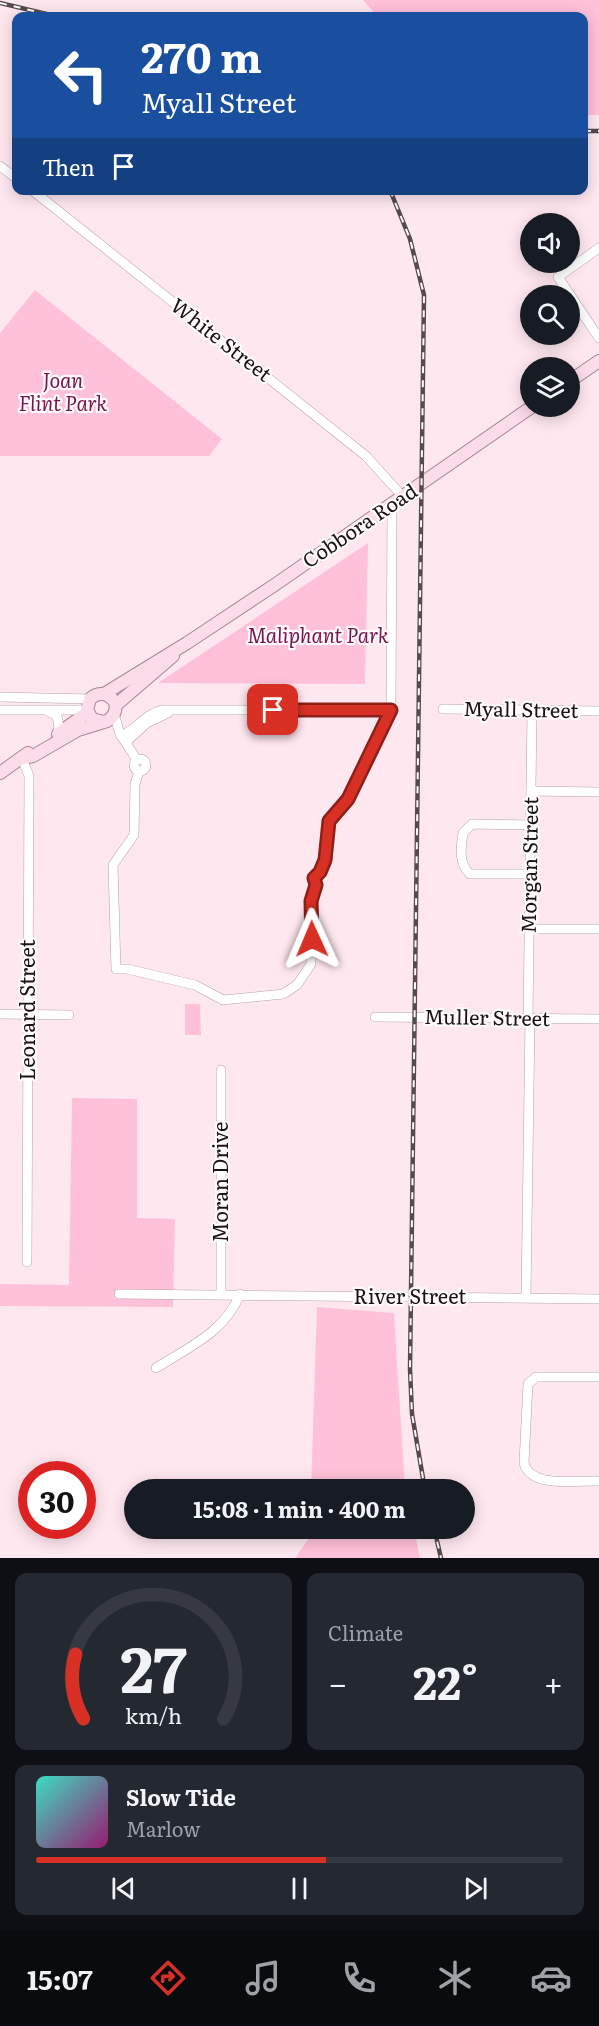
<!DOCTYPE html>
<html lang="en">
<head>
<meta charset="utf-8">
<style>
  :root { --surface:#171b24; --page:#242831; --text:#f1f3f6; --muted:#9ea1a6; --line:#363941; --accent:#d93025 }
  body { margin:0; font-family:Literata,serif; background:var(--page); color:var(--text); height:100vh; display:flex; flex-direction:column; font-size:22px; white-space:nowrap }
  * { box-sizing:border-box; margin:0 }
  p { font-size:20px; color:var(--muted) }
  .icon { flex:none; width:33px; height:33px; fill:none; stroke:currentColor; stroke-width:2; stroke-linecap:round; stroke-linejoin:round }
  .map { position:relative; height:1558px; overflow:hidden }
  .side { display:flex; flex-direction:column; gap:15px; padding:15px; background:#0d0f14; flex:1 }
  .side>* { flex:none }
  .banner { position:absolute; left:12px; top:12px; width:576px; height:183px; border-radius:12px; box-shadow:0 3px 15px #0003; background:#1a4fa0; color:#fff; overflow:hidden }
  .tools { position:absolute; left:520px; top:213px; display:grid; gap:12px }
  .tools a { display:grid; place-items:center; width:60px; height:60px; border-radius:50%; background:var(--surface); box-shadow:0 3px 15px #0003; font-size:30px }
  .speed { position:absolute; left:18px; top:1461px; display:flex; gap:12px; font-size:30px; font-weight:700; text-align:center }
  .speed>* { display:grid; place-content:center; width:78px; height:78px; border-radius:50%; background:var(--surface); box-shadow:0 3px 15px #0003; line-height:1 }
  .speed .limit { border:9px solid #d22; background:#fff; color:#111 }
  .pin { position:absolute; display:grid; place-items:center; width:51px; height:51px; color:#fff; margin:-26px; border-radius:12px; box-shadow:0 3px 9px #0006 }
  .me { position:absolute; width:66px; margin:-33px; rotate:359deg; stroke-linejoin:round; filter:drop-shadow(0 0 4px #0008) }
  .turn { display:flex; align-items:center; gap:21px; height:126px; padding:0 30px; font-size:27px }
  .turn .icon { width:78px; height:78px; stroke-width:2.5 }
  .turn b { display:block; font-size:42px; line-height:51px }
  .then { display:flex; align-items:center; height:57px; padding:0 30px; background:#0003; gap:12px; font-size:22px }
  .big { font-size:45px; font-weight:700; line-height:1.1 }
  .side .card { flex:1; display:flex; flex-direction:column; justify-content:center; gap:9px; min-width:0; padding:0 21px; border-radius:12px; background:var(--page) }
  .side .dial { align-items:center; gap:0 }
  .dial svg { height:156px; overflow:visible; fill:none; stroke:var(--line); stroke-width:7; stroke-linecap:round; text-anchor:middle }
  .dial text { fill:var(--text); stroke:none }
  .song { display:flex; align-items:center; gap:18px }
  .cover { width:72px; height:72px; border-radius:9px; background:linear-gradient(135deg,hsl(170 70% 55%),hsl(320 70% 35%)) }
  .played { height:6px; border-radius:3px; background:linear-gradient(90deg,var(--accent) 55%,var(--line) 55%) }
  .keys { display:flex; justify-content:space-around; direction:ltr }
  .heat { display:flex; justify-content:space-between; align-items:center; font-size:33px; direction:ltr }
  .side .tiles { flex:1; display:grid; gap:15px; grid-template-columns:1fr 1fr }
  .card:last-child { grid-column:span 2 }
  .trip { position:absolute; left:124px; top:1479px; width:351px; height:60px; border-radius:30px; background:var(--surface); box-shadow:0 3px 15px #0003; font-weight:700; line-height:60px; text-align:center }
  .tab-bar { display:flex; height:96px; justify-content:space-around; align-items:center; background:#090b0e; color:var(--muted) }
  .tab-bar .icon { width:42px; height:42px }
  .tab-bar .current { color:var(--accent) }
  .tab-bar b { font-size:27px; color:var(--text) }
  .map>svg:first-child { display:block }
  .green { fill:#ffc1d9 }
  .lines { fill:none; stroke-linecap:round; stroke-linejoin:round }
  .minor-casing { stroke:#b7a1a9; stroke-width:10 }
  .major-casing { stroke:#ac8695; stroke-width:14 }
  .minor { stroke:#fff; stroke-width:9 }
  .major { stroke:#fcdce9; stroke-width:12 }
  .rail-casing { stroke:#564a4e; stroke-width:4.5 }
  .rail { stroke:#fffafc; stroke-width:2; stroke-dasharray:7; stroke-linecap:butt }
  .route-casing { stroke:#8d1f18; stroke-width:15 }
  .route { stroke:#d93025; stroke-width:10 }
  .labels { text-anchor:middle; stroke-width:4.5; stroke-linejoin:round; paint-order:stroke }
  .street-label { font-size:20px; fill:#1a1215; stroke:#fffafc }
  .park-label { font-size:20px; font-style:italic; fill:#7a134b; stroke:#fffafc }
</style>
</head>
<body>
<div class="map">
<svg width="599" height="1558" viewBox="0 0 599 1558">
  <rect width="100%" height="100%" fill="#ffe7f0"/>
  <g class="green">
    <path d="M363,0H599V115H584V16H377Z"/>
    <path d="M35,290L222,439L209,456H0V333Z"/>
    <path d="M368,543L365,684L158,683Z"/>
    <path d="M185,1004H200L201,1035H185Z"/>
    <path d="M72,1098L137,1099V1218L175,1219L173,1307L0,1306V1284L69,1285Z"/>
    <path d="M317,1307L394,1313L405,1489H311Z"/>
    <path d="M310,1528L414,1529L420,1558H295L309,1538Z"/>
  </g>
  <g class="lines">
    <defs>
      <g id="minor">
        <path d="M0,166L16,178"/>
        <path d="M32,190L366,456L403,497"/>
        <path d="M599,248L558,277L599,338"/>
        <path d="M0,697L90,699"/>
        <path d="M443,709L599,711"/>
        <path d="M0,710H87"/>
        <path d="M48,711L57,716L59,727L57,734"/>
        <path d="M114,714L120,734L137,760"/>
        <path d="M121,736C138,729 144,714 163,710H391"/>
        <path d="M126,742L147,723L168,713"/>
        <path d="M22,758L29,776L27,1262"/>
        <circle cx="140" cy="765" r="6"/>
        <path d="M139,771L135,784L134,835L113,865L116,969H127L195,985L223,1000L283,994L297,985L311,964V901L316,885L314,878L320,872L325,860L329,821L348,799L391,710L392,505"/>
        <path d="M531,791L599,792"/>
        <path d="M530,874H470C458,863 461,847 463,833L472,824L531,825"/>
        <path d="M529,929H599"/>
        <path d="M0,1014L69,1015"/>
        <path d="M375,1017L599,1019"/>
        <path d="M528,1019L532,711"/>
        <path d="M119,1294L599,1299"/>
        <path d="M221,1294V1070"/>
        <path d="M526,1297L530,1019"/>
        <path d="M156,1368C189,1347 225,1332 240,1294"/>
        <path d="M599,1377H536L528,1384L524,1463C531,1489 577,1480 599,1481"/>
      </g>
      <g id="major">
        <path d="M570,381L599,361"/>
        <path d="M104,694L187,643L276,584L533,406"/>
        <path d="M116,705L173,656"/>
        <path d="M58,734L88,712"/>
        <path d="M22,758L33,756L78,730L107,721C114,717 117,710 115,702C108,693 98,691 90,699L87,710L92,719L104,722"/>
        <path d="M0,773L28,753"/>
      </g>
    </defs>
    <use href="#minor" class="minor-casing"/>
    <use href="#major" class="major-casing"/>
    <use href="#minor" class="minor"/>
    <use href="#major" class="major"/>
    <defs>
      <g id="rail">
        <path d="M0,3L55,16"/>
        <path d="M584,131H599"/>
        <path d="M390,190L410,239L424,295L410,1369L412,1414L425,1490"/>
        <path d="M434,1528L441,1558"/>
      </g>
    </defs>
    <use href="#rail" class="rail-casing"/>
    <use href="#rail" class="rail"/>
  </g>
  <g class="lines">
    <defs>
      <path id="route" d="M273,710H391L348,799L329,821L325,860L320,872L314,878L316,885L311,901L312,939"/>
    </defs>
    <use href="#route" class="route-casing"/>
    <use href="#route" class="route"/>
  </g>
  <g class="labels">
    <g class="street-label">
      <text transform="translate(221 340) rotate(38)" y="7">White Street</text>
      <text transform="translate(360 526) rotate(-34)" y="7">Cobbora Road</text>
      <text transform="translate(521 710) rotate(1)" y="7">Myall Street</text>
      <text transform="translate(530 865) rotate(-89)" y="7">Morgan Street</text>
      <text transform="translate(28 1010) rotate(-90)" y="7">Leonard Street</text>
      <text transform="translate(487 1018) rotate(1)" y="7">Muller Street</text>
      <text transform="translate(221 1182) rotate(-90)" y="7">Moran Drive</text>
      <text x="410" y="1304">River Street</text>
    </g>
    <g class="park-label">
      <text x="63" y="388">Joan<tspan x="63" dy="23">Flint Park</tspan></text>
      <text x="318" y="643">Maliphant Park</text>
    </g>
  </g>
</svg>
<div class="tools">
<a><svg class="icon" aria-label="sound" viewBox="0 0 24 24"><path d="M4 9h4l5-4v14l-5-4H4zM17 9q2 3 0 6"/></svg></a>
<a><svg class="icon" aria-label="search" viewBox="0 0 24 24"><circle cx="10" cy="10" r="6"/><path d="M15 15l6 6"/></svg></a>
<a><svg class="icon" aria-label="layers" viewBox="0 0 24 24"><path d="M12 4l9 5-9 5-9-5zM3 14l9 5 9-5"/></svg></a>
</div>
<div class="speed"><div class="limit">30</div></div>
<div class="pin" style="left:273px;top:710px;background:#d93025"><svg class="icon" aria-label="arrive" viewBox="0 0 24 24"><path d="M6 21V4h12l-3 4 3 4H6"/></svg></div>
<svg class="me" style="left:312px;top:939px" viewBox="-20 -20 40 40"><path d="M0-17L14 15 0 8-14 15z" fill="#d93025" stroke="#fff" stroke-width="4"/></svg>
<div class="trip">15:08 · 1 min · 400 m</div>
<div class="banner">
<div class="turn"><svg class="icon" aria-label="left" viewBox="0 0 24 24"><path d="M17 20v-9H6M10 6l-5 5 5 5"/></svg><div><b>270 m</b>Myall Street</div></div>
<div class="then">Then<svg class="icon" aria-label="arrive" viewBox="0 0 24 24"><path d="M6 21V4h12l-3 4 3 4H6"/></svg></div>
</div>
</div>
<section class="side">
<div class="tiles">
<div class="card dial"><svg viewBox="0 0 100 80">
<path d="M14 69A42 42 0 1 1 86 69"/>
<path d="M14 69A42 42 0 0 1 10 36" stroke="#d93025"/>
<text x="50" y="56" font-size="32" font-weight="700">27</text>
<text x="50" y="72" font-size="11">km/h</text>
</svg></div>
<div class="card"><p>Climate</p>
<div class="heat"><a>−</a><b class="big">22°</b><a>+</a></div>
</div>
<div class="card">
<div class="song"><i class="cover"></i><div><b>Slow Tide</b><p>Marlow</p></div></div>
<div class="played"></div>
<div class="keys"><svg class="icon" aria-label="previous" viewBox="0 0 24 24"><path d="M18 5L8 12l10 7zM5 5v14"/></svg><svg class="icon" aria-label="pause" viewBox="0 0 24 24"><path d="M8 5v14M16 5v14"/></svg><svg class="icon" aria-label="next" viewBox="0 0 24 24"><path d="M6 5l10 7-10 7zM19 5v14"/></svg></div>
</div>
</div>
</section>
<nav class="tab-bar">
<b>15:07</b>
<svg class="icon current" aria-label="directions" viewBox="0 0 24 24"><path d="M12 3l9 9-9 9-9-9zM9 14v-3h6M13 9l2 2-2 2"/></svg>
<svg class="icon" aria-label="music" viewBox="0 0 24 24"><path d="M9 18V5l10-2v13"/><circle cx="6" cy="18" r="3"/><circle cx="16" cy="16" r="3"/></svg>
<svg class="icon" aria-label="phone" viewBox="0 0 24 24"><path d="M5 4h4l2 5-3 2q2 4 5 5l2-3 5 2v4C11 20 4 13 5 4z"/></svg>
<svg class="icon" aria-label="climate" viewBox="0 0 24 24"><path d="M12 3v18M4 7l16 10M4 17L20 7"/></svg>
<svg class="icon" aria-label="car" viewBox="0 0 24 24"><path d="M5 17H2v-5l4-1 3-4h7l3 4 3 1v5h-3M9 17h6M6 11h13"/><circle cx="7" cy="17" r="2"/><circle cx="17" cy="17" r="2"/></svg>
</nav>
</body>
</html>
